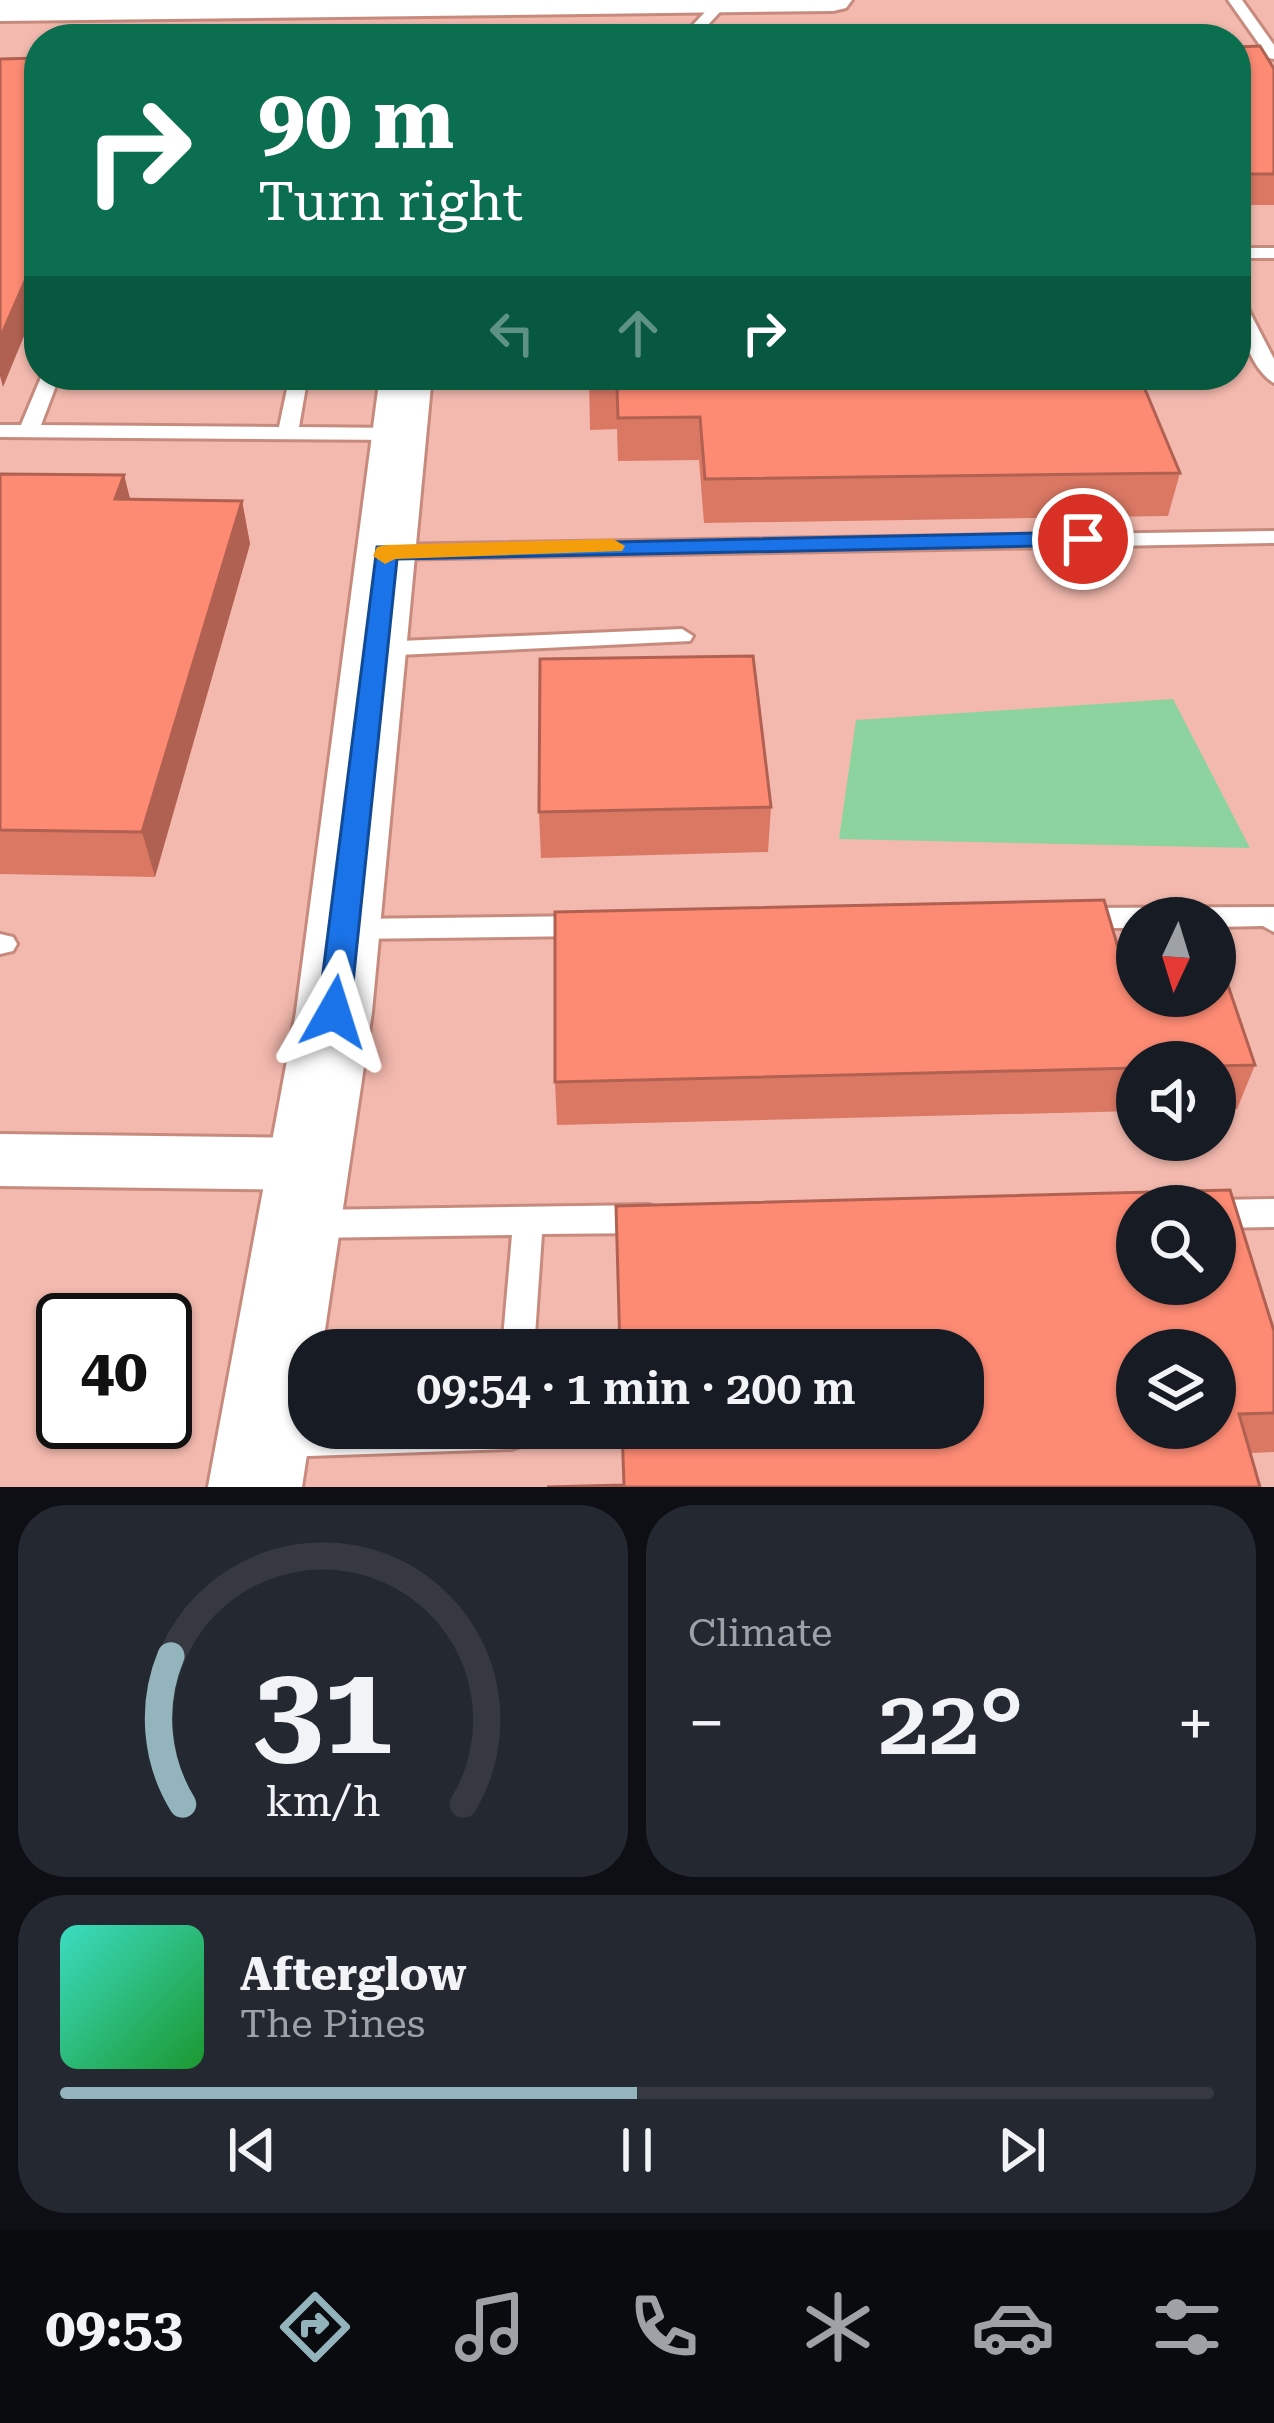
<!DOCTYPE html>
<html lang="en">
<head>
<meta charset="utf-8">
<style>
  :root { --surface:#171b24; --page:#242831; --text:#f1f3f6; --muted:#9ea1a6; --line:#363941; --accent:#93b4bc }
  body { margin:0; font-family:"Roboto Serif",serif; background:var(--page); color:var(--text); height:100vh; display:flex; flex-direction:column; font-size:45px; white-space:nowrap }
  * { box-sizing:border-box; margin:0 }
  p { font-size:39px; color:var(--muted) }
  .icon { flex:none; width:66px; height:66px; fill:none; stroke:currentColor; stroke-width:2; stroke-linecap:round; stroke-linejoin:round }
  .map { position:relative; height:1487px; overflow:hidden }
  .panel { display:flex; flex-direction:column; gap:18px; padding:18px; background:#0d0f14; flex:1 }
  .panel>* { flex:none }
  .top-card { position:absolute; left:24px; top:24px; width:1227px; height:366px; border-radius:48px; box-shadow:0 3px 9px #0004; background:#0b6e4f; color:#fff; overflow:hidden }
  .needle { width:78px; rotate:184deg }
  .fabs { position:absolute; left:1116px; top:897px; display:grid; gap:24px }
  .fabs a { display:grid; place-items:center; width:120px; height:120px; border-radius:50%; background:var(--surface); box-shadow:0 3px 9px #0004; font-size:60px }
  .speed { position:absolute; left:36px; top:1293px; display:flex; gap:24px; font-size:60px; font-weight:700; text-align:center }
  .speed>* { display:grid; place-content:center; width:156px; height:156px; border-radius:50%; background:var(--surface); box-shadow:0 3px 9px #0004; line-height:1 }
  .speed .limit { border:6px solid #111; border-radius:18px; background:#fff; color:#111 }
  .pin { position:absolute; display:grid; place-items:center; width:102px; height:102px; color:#fff; margin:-51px; border:6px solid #fff; border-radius:50%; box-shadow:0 3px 12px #0007 }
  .me { position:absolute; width:132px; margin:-66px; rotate:6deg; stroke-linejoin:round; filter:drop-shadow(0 0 9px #0008) }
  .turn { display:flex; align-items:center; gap:42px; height:252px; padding:0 36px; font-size:54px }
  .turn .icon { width:156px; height:156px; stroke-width:2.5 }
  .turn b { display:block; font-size:84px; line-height:102px }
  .lanes { display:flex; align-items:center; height:114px; padding:0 36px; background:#0003; justify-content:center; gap:60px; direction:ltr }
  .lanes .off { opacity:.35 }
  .big { font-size:90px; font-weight:600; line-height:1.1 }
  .panel .tile { flex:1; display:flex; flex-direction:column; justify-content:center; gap:18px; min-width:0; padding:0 42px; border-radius:48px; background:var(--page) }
  .panel .dial { align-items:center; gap:0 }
  .dial svg { height:312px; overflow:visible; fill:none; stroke:var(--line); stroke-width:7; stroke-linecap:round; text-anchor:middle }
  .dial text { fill:var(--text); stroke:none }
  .song { display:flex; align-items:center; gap:36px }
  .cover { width:144px; height:144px; border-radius:18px; background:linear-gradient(135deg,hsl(170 70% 55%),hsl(130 70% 35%)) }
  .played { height:12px; border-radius:6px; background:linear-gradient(90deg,var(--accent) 50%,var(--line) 50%) }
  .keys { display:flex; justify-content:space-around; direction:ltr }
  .heat { display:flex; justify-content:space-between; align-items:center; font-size:66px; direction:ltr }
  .panel .tiles { flex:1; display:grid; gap:18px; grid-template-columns:1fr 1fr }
  .tile:last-child { grid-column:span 2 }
  .trip { position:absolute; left:288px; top:1329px; width:696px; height:120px; border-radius:48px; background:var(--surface); box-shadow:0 3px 9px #0004; font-weight:600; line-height:120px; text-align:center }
  .menu { display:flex; height:192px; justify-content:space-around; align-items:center; background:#090b0e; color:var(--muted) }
  .menu .icon { width:84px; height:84px }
  .menu .on { color:var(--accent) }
  .menu b { font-size:54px; color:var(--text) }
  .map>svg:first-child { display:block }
  .built { fill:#f3b9ae; fill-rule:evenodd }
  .green { fill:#8cd39f }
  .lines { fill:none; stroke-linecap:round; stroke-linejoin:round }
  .lane-casing { stroke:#c78b7e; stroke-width:6 }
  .street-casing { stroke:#c78b7e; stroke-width:6 }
  .secondary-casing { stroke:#c78b7e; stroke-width:6 }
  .lane { fill:#fff; fill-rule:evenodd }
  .street { fill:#fff; fill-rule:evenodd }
  .secondary { fill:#fff; fill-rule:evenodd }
  .wall { fill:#da7864 }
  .shaded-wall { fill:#b16151 }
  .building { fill:#fd8b74; stroke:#b16151; stroke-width:3; fill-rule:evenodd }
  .route { fill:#1a73e8; stroke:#114b97; stroke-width:3 }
  .slow { fill:#f59e0b }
</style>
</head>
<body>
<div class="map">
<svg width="1274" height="1487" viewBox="0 0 1274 1487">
  <rect width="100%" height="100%" fill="#fecabf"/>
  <path class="built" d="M545,0H1274V1487H0V7ZM39,39H1236V375H39ZM1137,918H1215V996H1137ZM1137,1062H1215V1140H1137ZM1137,1206H1215V1284H1137ZM63,1320H165V1422H63ZM309,1350H963V1428H309ZM1137,1350H1215V1428H1137Z"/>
  <path class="green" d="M1173,699L1250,848L839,839L856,720Z"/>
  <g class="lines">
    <defs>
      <g id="lane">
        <path d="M716,0L730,1L695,39H680Z"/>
        <path d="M1228,0H1242L1274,45V59L1269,58Z"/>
        <rect x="1236" y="248" width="38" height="10"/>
        <path d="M1236,298L1245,303L1274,359V383C1251,370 1236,324 1236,298Z"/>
        <path d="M42,375H60L41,425L279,427L290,375H308L299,427L399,428L409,434L399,440L0,437V425H21Z"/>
        <path d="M1274,531V543L386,559L375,552L386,545Z"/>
        <path d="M682,629L693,636L690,641L377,656L366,649L377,642Z"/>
        <path d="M1274,907V932L1263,926L1215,927V918H1137V928H1078L1069,925L1065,918L1069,911L1078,908Z"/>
        <path d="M587,916L596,919L600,926L596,933L587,936L352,939L343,936L339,929L343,922L352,919Z"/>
        <path d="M0,934L13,937L17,944L13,951L0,954Z"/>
        <path d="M1274,1199V1227L1215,1228V1206H1203L1215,1200Z"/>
        <path d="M649,1205L660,1209L664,1219L660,1229L649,1233L542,1234L534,1350H502L512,1235L311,1238L300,1234L296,1224L300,1214L311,1210Z"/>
        <path d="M309,1424V1428H529L524,1445L512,1449L280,1457L268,1453L263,1441L268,1429L280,1425Z"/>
      </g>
      <path id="street" d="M0,1134L310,1138L331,1146L340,1164L331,1182L310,1190L0,1186Z"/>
      <g id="secondary">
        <path d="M0,0H852L846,8L833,11L0,21Z"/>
        <path d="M380,375H432L372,1012L322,1350H309L311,1428L302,1487H208L296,1012Z"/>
      </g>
    </defs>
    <use href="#lane" class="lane-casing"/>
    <use href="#street" class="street-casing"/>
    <use href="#secondary" class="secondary-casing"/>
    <use href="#lane" class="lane"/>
    <use href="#street" class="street"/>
    <use href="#secondary" class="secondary"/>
  </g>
  <g class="wall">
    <path d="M1236,47L1274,69V205H1236Z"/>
    <path d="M589,375L1180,473L1168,516L704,523L699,460L618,461L617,429L590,430Z"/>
    <path d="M0,474L124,475L130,499L242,501L250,544L155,877L0,874Z"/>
    <path d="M771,807L768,852L541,858L539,812Z"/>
    <path d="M1122,961L1255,1065L1237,1109H1215V1062H1137V1111L557,1125L555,1082Z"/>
    <path d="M1274,1331V1452L623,1485Z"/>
  </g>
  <g class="shaded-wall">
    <path d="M39,261V300L3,387L0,376V338L32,265Z"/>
    <path d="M124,475L135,519L115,499Z"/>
    <path d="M242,501L250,544L155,877L142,832Z"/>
  </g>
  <g class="building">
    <path d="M676,36V39H562V38Z"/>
    <path d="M1260,46L1274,69V174H1236V47Z"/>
    <path d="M39,58V261L32,265L0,338V59Z"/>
    <path d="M589,375H1139L1180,473L705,479L700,417L618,418L617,387H589Z"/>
    <path d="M0,474L124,475L115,499L242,501L142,832L0,830Z"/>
    <path d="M753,656L771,807L539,812L540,659Z"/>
    <path d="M1104,900L1122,961H1137V996H1215V959H1219L1255,1065L1215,1066V1062H1137V1068L555,1082V912Z"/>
    <path d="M1230,1190L1274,1331V1413L1239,1414L1260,1487H547L624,1485L622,1428H963V1350H620L616,1206ZM1137,1206H1215V1284H1137ZM1137,1350H1215V1428H1137Z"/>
  </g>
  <path class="route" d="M1083,532L1095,539L1092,545L397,559L350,1012L345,1021L334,1025L323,1021L318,1012L377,547Z"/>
  <path class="slow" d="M613,539L625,546L622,551L395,559L385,564L373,556L377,547L386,545Z"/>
</svg>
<div class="fabs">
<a><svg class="needle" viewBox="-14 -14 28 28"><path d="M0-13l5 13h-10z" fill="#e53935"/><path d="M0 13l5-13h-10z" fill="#9ea1a6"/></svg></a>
<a><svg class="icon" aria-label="sound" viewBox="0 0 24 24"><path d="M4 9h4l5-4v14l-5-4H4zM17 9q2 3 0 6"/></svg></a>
<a><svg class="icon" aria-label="search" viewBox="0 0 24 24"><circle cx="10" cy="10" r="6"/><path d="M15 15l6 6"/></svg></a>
<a><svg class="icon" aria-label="layers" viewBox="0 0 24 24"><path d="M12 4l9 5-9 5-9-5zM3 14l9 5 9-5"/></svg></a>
</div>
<div class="speed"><div class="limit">40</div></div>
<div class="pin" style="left:1083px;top:539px;background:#d93025"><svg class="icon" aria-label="arrive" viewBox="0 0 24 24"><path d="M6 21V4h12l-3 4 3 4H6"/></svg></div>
<svg class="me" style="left:334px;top:1012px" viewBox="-20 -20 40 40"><path d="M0-17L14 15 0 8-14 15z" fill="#1a73e8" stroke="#fff" stroke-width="4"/></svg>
<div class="trip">09:54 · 1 min · 200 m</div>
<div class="top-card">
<div class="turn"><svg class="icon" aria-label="right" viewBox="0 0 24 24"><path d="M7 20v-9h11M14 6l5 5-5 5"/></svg><div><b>90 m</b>Turn right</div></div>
<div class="lanes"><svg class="icon off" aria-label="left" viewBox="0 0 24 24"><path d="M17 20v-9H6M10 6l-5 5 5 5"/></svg><svg class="icon off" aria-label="ahead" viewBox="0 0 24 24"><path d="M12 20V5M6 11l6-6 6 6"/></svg><svg class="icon" aria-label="right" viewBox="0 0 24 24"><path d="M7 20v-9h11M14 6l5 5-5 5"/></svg></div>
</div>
</div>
<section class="panel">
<div class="tiles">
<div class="tile dial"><svg viewBox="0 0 100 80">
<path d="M14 69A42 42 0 1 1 86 69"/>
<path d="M14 69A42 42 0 0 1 11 31" stroke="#93b4bc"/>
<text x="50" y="56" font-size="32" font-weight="700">31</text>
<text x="50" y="72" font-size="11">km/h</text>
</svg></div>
<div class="tile"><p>Climate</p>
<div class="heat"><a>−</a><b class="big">22°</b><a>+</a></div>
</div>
<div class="tile">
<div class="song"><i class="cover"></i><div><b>Afterglow</b><p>The Pines</p></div></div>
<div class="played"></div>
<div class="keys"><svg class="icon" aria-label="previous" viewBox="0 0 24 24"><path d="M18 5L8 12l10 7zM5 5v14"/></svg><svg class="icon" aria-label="pause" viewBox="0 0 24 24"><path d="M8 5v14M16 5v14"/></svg><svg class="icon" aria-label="next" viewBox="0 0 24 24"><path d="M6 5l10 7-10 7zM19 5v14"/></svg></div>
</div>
</div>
</section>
<nav class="menu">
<b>09:53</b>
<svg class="icon on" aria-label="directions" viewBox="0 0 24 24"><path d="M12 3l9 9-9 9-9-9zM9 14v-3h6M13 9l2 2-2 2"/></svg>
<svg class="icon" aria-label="music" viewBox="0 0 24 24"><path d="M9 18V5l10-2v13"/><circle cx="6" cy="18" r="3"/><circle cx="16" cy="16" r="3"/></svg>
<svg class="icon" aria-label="phone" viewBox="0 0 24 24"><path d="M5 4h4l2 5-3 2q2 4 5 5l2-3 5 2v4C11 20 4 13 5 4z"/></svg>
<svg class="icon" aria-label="climate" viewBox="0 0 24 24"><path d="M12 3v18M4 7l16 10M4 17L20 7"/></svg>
<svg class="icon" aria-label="car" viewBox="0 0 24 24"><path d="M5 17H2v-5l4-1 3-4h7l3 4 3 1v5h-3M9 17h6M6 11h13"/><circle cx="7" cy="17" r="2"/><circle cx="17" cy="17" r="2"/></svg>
<svg class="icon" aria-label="filters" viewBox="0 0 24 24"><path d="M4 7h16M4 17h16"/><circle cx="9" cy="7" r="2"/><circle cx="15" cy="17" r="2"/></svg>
</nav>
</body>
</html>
